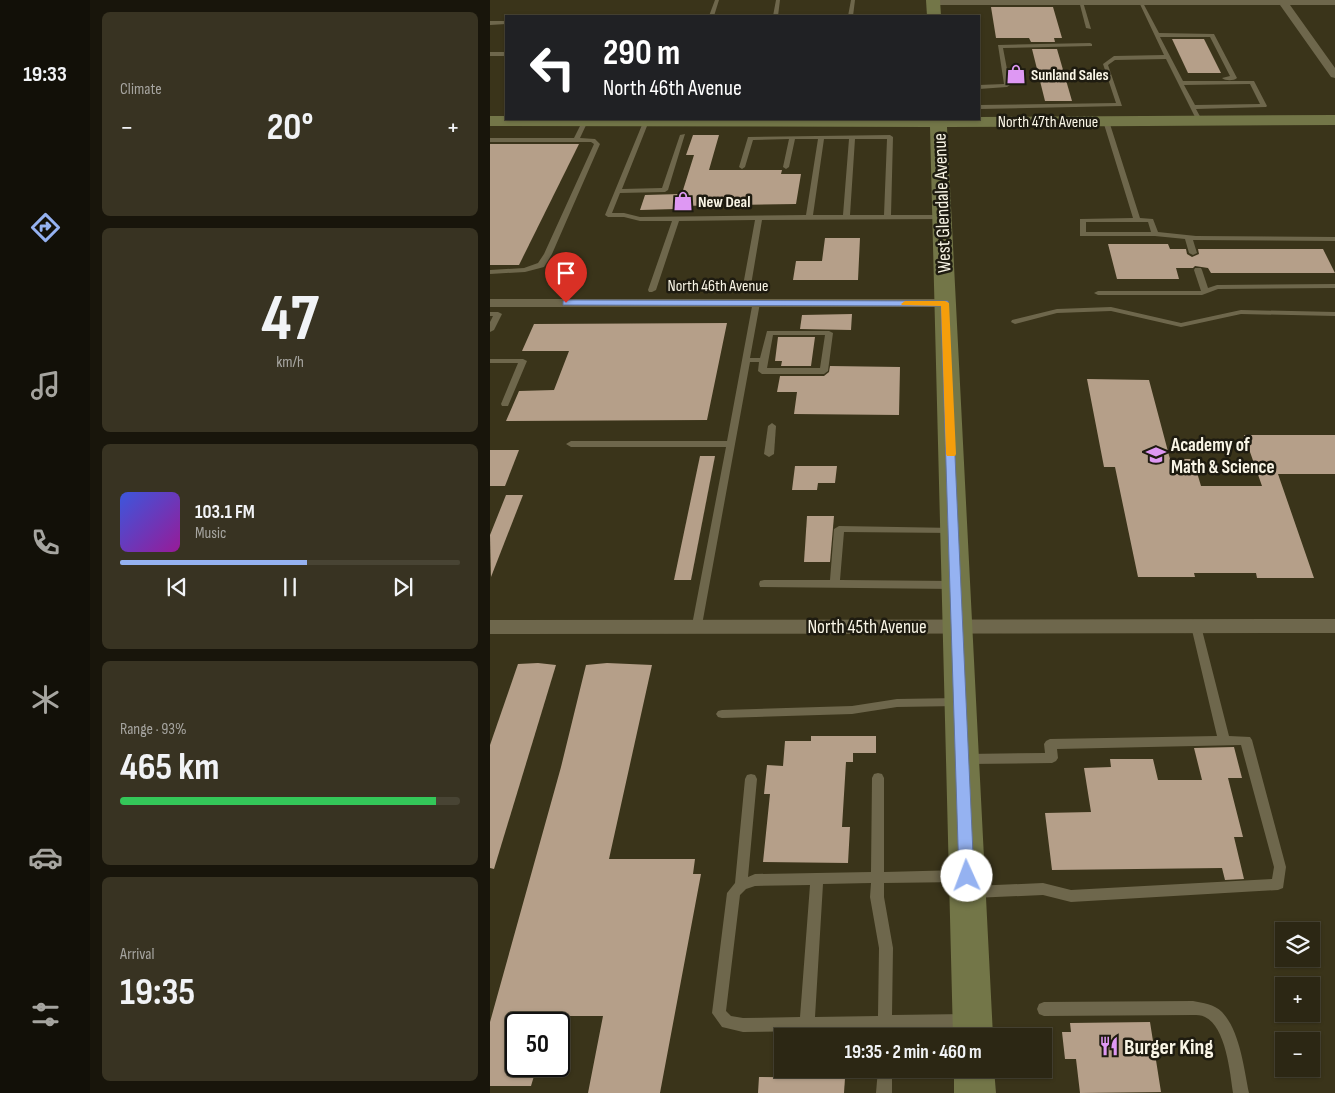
<!DOCTYPE html>
<html lang="en">
<head>
<meta charset="utf-8">
<style>
  :root { --surface:#2c2714; --page:#383322; --text:#f1f3f6; --muted:#a6a5a0; --line:#484434; --accent:#95b2f1 }
  body { margin:0; font-family:"Sofia Sans Condensed",sans-serif; background:var(--page); color:var(--text); height:100vh; display:flex; flex-direction:column; font-size:19px; white-space:nowrap }
  * { box-sizing:border-box; margin:0 }
  p { font-size:16px; color:var(--muted) }
  .icon { flex:none; width:28px; height:28px; fill:none; stroke:currentColor; stroke-width:2; stroke-linecap:round; stroke-linejoin:round }
  .map { position:relative; flex:1; overflow:hidden }
  .drawer { display:flex; flex-direction:column; gap:12px; padding:12px; background:#18150b; width:400px }
  .drawer>* { flex:none }
  .banner { position:absolute; left:15px; top:15px; width:475px; height:105px; border-radius:0px; box-shadow:0 1px 4px #0004,0 0 0 1px var(--line); background:#202124; color:#fff; overflow:hidden }
  .tools { position:absolute; left:785px; top:922px; display:grid; gap:10px }
  .tools a { display:grid; place-items:center; width:45px; height:45px; border-radius:0px; background:var(--surface); box-shadow:0 1px 4px #0004,0 0 0 1px var(--line); font-size:25px }
  .speed { position:absolute; left:15px; top:1012px; display:flex; gap:10px; font-size:25px; font-weight:700; text-align:center }
  .speed>* { display:grid; place-content:center; width:65px; height:65px; border-radius:50%; background:var(--surface); box-shadow:0 1px 4px #0004,0 0 0 1px var(--line); line-height:1 }
  .speed .limit { border:2px solid #111; border-radius:8px; background:#fff; color:#111 }
  .pin { position:absolute; display:grid; place-items:center; width:42px; height:42px; color:#fff; margin:-51px -21px; border-radius:50% 50% 50% 0; rotate:-45deg; box-shadow:0 0 5px #0007 }
  .pin .icon { rotate:45deg }
  .me { position:absolute; width:55px; margin:-28px; rotate:358deg; stroke-linejoin:round; filter:drop-shadow(0 0 4px #0008) }
  .turn { display:flex; align-items:center; gap:18px; height:105px; padding:0 15px; font-size:22px }
  .turn .icon { width:65px; height:65px; stroke-width:2.5 }
  .turn b { display:block; font-size:35px; line-height:42px }
  .big { font-size:38px; font-weight:700; line-height:1.1 }
  .drawer .widget { flex:1; display:flex; flex-direction:column; justify-content:center; gap:8px; min-width:0; padding:0 18px; border-radius:8px; background:var(--page) }
  .drawer .dial { align-items:center; gap:0 }
  .dial b { font-size:65px; line-height:1 }
  .song { display:flex; align-items:center; gap:15px }
  .cover { width:60px; height:60px; border-radius:8px; background:linear-gradient(135deg,hsl(230 70% 55%),hsl(300 70% 35%)) }
  .played { height:5px; border-radius:2px; background:linear-gradient(90deg,var(--accent) 55%,var(--line) 55%) }
  .keys { display:flex; justify-content:space-around; direction:ltr }
  .heat { display:flex; justify-content:space-between; align-items:center; font-size:28px; direction:ltr }
  .charge { height:8px; border-radius:4px; background:linear-gradient(90deg,#34c759 93%,var(--line) 0) }
  .trip { position:absolute; left:284px; top:1028px; width:278px; height:50px; border-radius:0px; background:var(--surface); box-shadow:0 1px 4px #0004,0 0 0 1px var(--line); font-weight:700; line-height:50px; text-align:center }
  main { display:flex; flex:1; min-height:0 }
  .tab-bar { display:flex; flex-direction:column; width:90px; justify-content:space-around; align-items:center; background:#121008; color:var(--muted) }
  .tab-bar .icon { width:35px; height:35px }
  .tab-bar .selected { color:var(--accent) }
  .tab-bar b { font-size:22px; color:var(--text) }
  .map>svg:first-child { display:block }
  .building { fill:#b59f89 }
  .lines { fill:none; stroke-linecap:round; stroke-linejoin:round }
  .lane { fill:#6e674c; fill-rule:evenodd }
  .street { fill:#6e674c; fill-rule:evenodd }
  .secondary { fill:#737648; fill-rule:evenodd }
  .route { fill:#95b2f1; stroke:#61749d }
  .slow { fill:#f59e0b }
  .labels { text-anchor:middle; stroke-width:5; stroke-linejoin:round; paint-order:stroke }
  .far-poi-label { font-size:16px; font-weight:bold; fill:#f9f5e6; stroke:#1e1b10; text-anchor:start }
  .far-street-label { font-size:16px; fill:#f9f5e6; stroke:#1e1b10 }
  .street-label { font-size:19px; fill:#f9f5e6; stroke:#1e1b10 }
  .poi-label { font-size:19px; font-weight:bold; fill:#f9f5e6; stroke:#1e1b10; text-anchor:start }
  .near-poi-label { font-size:22px; font-weight:bold; fill:#f9f5e6; stroke:#1e1b10; text-anchor:start }
</style>
</head>
<body>
<main>
<nav class="tab-bar">
<b>19:33</b>
<svg class="icon selected" aria-label="directions" viewBox="0 0 24 24"><path d="M12 3l9 9-9 9-9-9zM9 14v-3h6M13 9l2 2-2 2"/></svg>
<svg class="icon" aria-label="music" viewBox="0 0 24 24"><path d="M9 18V5l10-2v13"/><circle cx="6" cy="18" r="3"/><circle cx="16" cy="16" r="3"/></svg>
<svg class="icon" aria-label="phone" viewBox="0 0 24 24"><path d="M5 4h4l2 5-3 2q2 4 5 5l2-3 5 2v4C11 20 4 13 5 4z"/></svg>
<svg class="icon" aria-label="climate" viewBox="0 0 24 24"><path d="M12 3v18M4 7l16 10M4 17L20 7"/></svg>
<svg class="icon" aria-label="car" viewBox="0 0 24 24"><path d="M5 17H2v-5l4-1 3-4h7l3 4 3 1v5h-3M9 17h6M6 11h13"/><circle cx="7" cy="17" r="2"/><circle cx="17" cy="17" r="2"/></svg>
<svg class="icon" aria-label="filters" viewBox="0 0 24 24"><path d="M4 7h16M4 17h16"/><circle cx="9" cy="7" r="2"/><circle cx="15" cy="17" r="2"/></svg>
</nav>
<section class="drawer">
<div class="widget"><p>Climate</p>
<div class="heat"><a>−</a><b class="big">20°</b><a>+</a></div>
</div>
<div class="widget dial"><b>47</b><p>km/h</p></div>
<div class="widget">
<div class="song"><i class="cover"></i><div><b>103.1 FM</b><p>Music</p></div></div>
<div class="played"></div>
<div class="keys"><svg class="icon" aria-label="previous" viewBox="0 0 24 24"><path d="M18 5L8 12l10 7zM5 5v14"/></svg><svg class="icon" aria-label="pause" viewBox="0 0 24 24"><path d="M8 5v14M16 5v14"/></svg><svg class="icon" aria-label="next" viewBox="0 0 24 24"><path d="M6 5l10 7-10 7zM19 5v14"/></svg></div>
</div>
<div class="widget"><p>Range · 93%</p><b class="big">465 km</b><div class="charge"></div></div>
<div class="widget"><p>Arrival</p><b class="big">19:35</b></div>
</section>
<div class="map">
<svg width="845" height="1093" viewBox="0 0 845 1093">
  <rect width="100%" height="100%" fill="#3a341a"/>
  <g class="building">
    <path d="M501,7H563L572,38H564L565,42H541L539,38H506Z"/>
    <path d="M682,39H714L731,73H698Z"/>
    <path d="M542,49H567L582,101H555Z"/>
    <path d="M203,135H229L219,170H292L291,174H311L306,204L188,206L204,155H196Z"/>
    <path d="M0,144H89L29,265H0Z"/>
    <path d="M190,194L186,209L150,210L155,195Z"/>
    <path d="M335,238H370L368,280H303L306,261H332Z"/>
    <path d="M618,244H678L680,249H696L697,254L702,257L709,254L708,249H833L845,273H721L718,268L705,266L703,268H686L689,279H627Z"/>
    <path d="M362,314L361,330L310,329L312,315Z"/>
    <path d="M237,323L217,420L16,421L29,391L64,390L79,351H32L44,324Z"/>
    <path d="M288,337H325L321,366H291L292,361H285Z"/>
    <path d="M340,366L410,367L409,415L304,414L307,392H287L290,376H334L339,372Z"/>
    <path d="M597,379L659,380L680,459H703L711,486H772L754,435H845V474H788L824,578H767L766,573H704L705,577H648L625,467H614Z"/>
    <path d="M0,450H29L15,486H0Z"/>
    <path d="M210,456H225L201,580H184Z"/>
    <path d="M305,466H347L345,483H328L327,490H302Z"/>
    <path d="M16,495H33L1,577L0,535Z"/>
    <path d="M317,516H344L340,562H314Z"/>
    <path d="M48,663L66,665L4,869L0,868V745L28,664Z"/>
    <path d="M117,663L162,665L119,859H205L203,874H211L170,1093H98L113,1016H50L49,1018L26,1020V1066H47L41,1086H0V1022L71,767L96,665Z"/>
    <path d="M321,736H386V753H363V762H356L352,827H360L358,863L273,862L280,794H274L277,765L293,766L295,741H321Z"/>
    <path d="M744,747L752,778H738L753,837H744L754,879L735,880L732,868L562,870L555,813L601,812L594,768L621,767L620,759H663L668,780H712L704,748Z"/>
    <path d="M660,1022L671,1092L590,1093L586,1059H575L572,1032H581L580,1023Z"/>
    <path d="M269,1077L355,1078L354,1093H268Z"/>
  </g>
  <g class="lines">
    <g class="lane">
      <path d="M225,0H229L224,16H219Z"/>
      <path d="M286,0H290L288,16H283Z"/>
      <path d="M361,0H365L363,16H358Z"/>
      <path d="M648,0L652,1L669,33L724,34L747,78C744,81 735,81 732,78L740,76L720,37H670L693,81H764L777,106L776,107L706,109L712,120L707,121L676,59L625,60L618,65L632,106L489,109V105L626,103L613,64L624,56L674,55ZM760,84L770,104L705,105L694,85Z"/>
      <path d="M589,1L593,2L601,29L596,28Z"/>
      <path d="M0,21H16V24L0,25Z"/>
      <path d="M600,43L602,44V46L513,48L520,85L517,87L489,89V85L514,84L508,45Z"/>
      <rect x="0" y="52" width="16" height="4"/>
      <path d="M616,119L619,121L650,218L663,219L668,232L706,236L845,237V241L703,240L707,253L703,255L699,253L695,239L665,236H590V219L643,218L613,121ZM596,222H658L661,232H596Z"/>
      <path d="M93,120L98,121L90,138L105,139L110,144L62,254L54,267L35,272L0,274V270L34,268L48,263L54,254L104,144L101,142H0V138H84Z"/>
      <path d="M154,120L159,121L132,189L172,188L190,135L195,134L178,190L175,192L130,193L122,213H134L150,217L316,215L328,139H305L299,167L296,169L293,167L299,139L263,140L255,167L252,169L249,167L258,137L400,135L403,137L401,215H451L454,217L451,219L272,220L260,291L256,293L252,291L265,220L189,221L166,290L162,292H159L158,290L182,221H150L134,217H118L115,215ZM334,139H359L353,215H323ZM365,139H397L394,215H360Z"/>
      <path d="M705,268H711L712,270L718,288L727,285L845,284V288L728,289L712,295H608L604,293L608,291H711L704,270Z"/>
      <path d="M263,301H269L270,303L260,358H270L277,331H339L343,333L338,371L334,374H272L268,371L269,362H260L212,625L211,628H203L202,625L236,447H81L76,444L81,441H237ZM283,335H335L330,368H277Z"/>
      <path d="M621,307L691,323L751,310L845,312V316L751,314L691,327L621,311L567,313L525,324L521,322L522,320L567,309Z"/>
      <path d="M0,312H8L12,314L4,330L0,332V322L3,316H0Z"/>
      <path d="M0,359H33L37,361L18,406H12L11,404L28,363H0Z"/>
      <path d="M282,423L286,426L284,454L279,457L274,454L278,426Z"/>
      <path d="M349,526L466,528L468,530L463,533L354,532L350,580L464,581L469,585L464,589L270,587L269,584L270,581L274,580H340L344,529Z"/>
      <path d="M706,622L710,623L711,626L739,736L760,737L762,740L796,867L793,888L788,890L581,902L553,895L483,898L478,896L476,892L478,888L483,886L553,883L581,890L782,879L784,867L751,745L567,749L568,758L566,761L562,763L477,764L473,762L471,759L473,756L477,754L555,753L554,744L556,741L560,739L727,736L701,626L702,623Z"/>
      <path d="M468,698L472,699L474,702L472,705L468,706L407,707L362,714L232,718L228,717L226,714L228,711L232,710L362,706L407,699Z"/>
      <path d="M388,773L392,774L394,778V872L471,870L476,872L478,876L476,880L471,882L394,883V897L403,948L402,1015L476,1014L481,1016L483,1021L481,1026L476,1028L402,1029V1036H388V1030L253,1032L232,1027L222,1013L237,893L245,883L255,779L257,775L261,774L265,775L267,779L258,877L265,874L381,872L382,778L384,774ZM381,883L380,897L389,948L388,1016L325,1017L333,884ZM320,885L310,1017L253,1018L241,1016L236,1011L250,895L256,889L265,886Z"/>
      <path d="M703,1001C713,1003 724,1004 732,1012C750,1031 754,1069 759,1093H743C740,1073 736,1027 715,1017C711,1015 707,1015 703,1015L554,1016L549,1014L547,1009L549,1004L554,1002Z"/>
      <path d="M388,1069H402V1093H386Z"/>
    </g>
    <g class="street">
      <path d="M440,0H845V5H800L845,68V78L841,77L790,5H443L438,2Z"/>
      <path d="M0,299H455L460,300L462,303L460,306L455,307H0Z"/>
      <path d="M845,619V633L0,634V620Z"/>
    </g>
    <g class="secondary">
      <path d="M436,0H450L451,16H437Z"/>
      <path d="M845,115V125L457,127L503,1036H463L440,127L0,126V116H16V119H489V117Z"/>
      <path d="M464,1069H504L506,1093H464Z"/>
    </g>
  </g>
  <path class="route" d="M76,300L458,301L484,876L482,881L477,883L471,881L469,876L451,306L73,305V301Z"/>
  <path class="slow" d="M415,301H455L459,303L466,454L465,456H457L456,454L451,306L412,305L411,304Z"/>
  <defs>
    <symbol id="shop-bare" viewBox="-9 -9 18 18"><path d="M-5-2.5h2.3a2.7 3.5 0 0 1 5.4 0H5L5.5 6h-11ZM-1.5-2.5h3a1.5 2.3 0 0 0-3 0Z" fill="#de98f3" stroke="#1e1b10" stroke-width="2.5" paint-order="stroke"/></symbol>
    <symbol id="school-bare" viewBox="-9 -9 18 18"><path d="M0-5L7-2L0 1L-7-2ZM-4 1L0 2.5L4 1V4Q0 6-4 4Z" fill="#de98f3" stroke="#1e1b10" stroke-width="2.5" paint-order="stroke"/></symbol>
    <symbol id="restaurant-bare" viewBox="-9 -9 18 18"><path d="M-5-6h1v4h1v-4h1v4h1v-4h1v5L-1.5 .5V6h-2V.5L-5-1ZM5-6V6H3V1.5H1.5Q1.5-4 5-6Z" fill="#de98f3" stroke="#1e1b10" stroke-width="2.5" paint-order="stroke"/></symbol>
  </defs>
  <g fill-rule="evenodd">
    <use href="#shop-bare" x="512" y="60" width="28" height="28"/>
    <use href="#shop-bare" x="179" y="187" width="28" height="28"/>
    <use href="#school-bare" x="652" y="441" width="28" height="28"/>
    <use href="#restaurant-bare" x="605" y="1032" width="28" height="28"/>
  </g>
  <g class="labels">
    <g class="far-poi-label">
      <text x="541" y="80">Sunland Sales</text>
      <text x="208" y="207">New Deal</text>
    </g>
    <g class="far-street-label">
      <text x="558" y="127">North 47th Avenue</text>
      <text x="228" y="291">North 46th Avenue</text>
    </g>
    <g class="street-label">
      <text transform="translate(451 203) rotate(-92)" y="7">West Glendale Avenue</text>
      <text x="377" y="633">North 45th Avenue</text>
    </g>
    <g class="poi-label">
      <text x="681" y="451">Academy of<tspan x="681" dy="22">Math &amp; Science</tspan></text>
    </g>
    <g class="near-poi-label">
      <text x="634" y="1054">Burger King</text>
    </g>
  </g>
</svg>
<div class="tools">
<a><svg class="icon" aria-label="layers" viewBox="0 0 24 24"><path d="M12 4l9 5-9 5-9-5zM3 14l9 5 9-5"/></svg></a>
<a>+</a>
<a>−</a>
</div>
<div class="speed"><div class="limit">50</div></div>
<div class="pin" style="left:76px;top:303px;background:#d93025"><svg class="icon" aria-label="arrive" viewBox="0 0 24 24"><path d="M6 21V4h12l-3 4 3 4H6"/></svg></div>
<svg class="me" style="left:477px;top:876px" viewBox="-20 -20 40 40"><circle r="19" fill="#fff"/><path d="M0-13L10 11 0 6-10 11z" fill="#95b2f1"/></svg>
<div class="trip">19:35 · 2 min · 460 m</div>
<div class="banner">
<div class="turn"><svg class="icon" aria-label="left" viewBox="0 0 24 24"><path d="M17 20v-9H6M10 6l-5 5 5 5"/></svg><div><b>290 m</b>North 46th Avenue</div></div>
</div>
</div>
</main>
</body>
</html>
